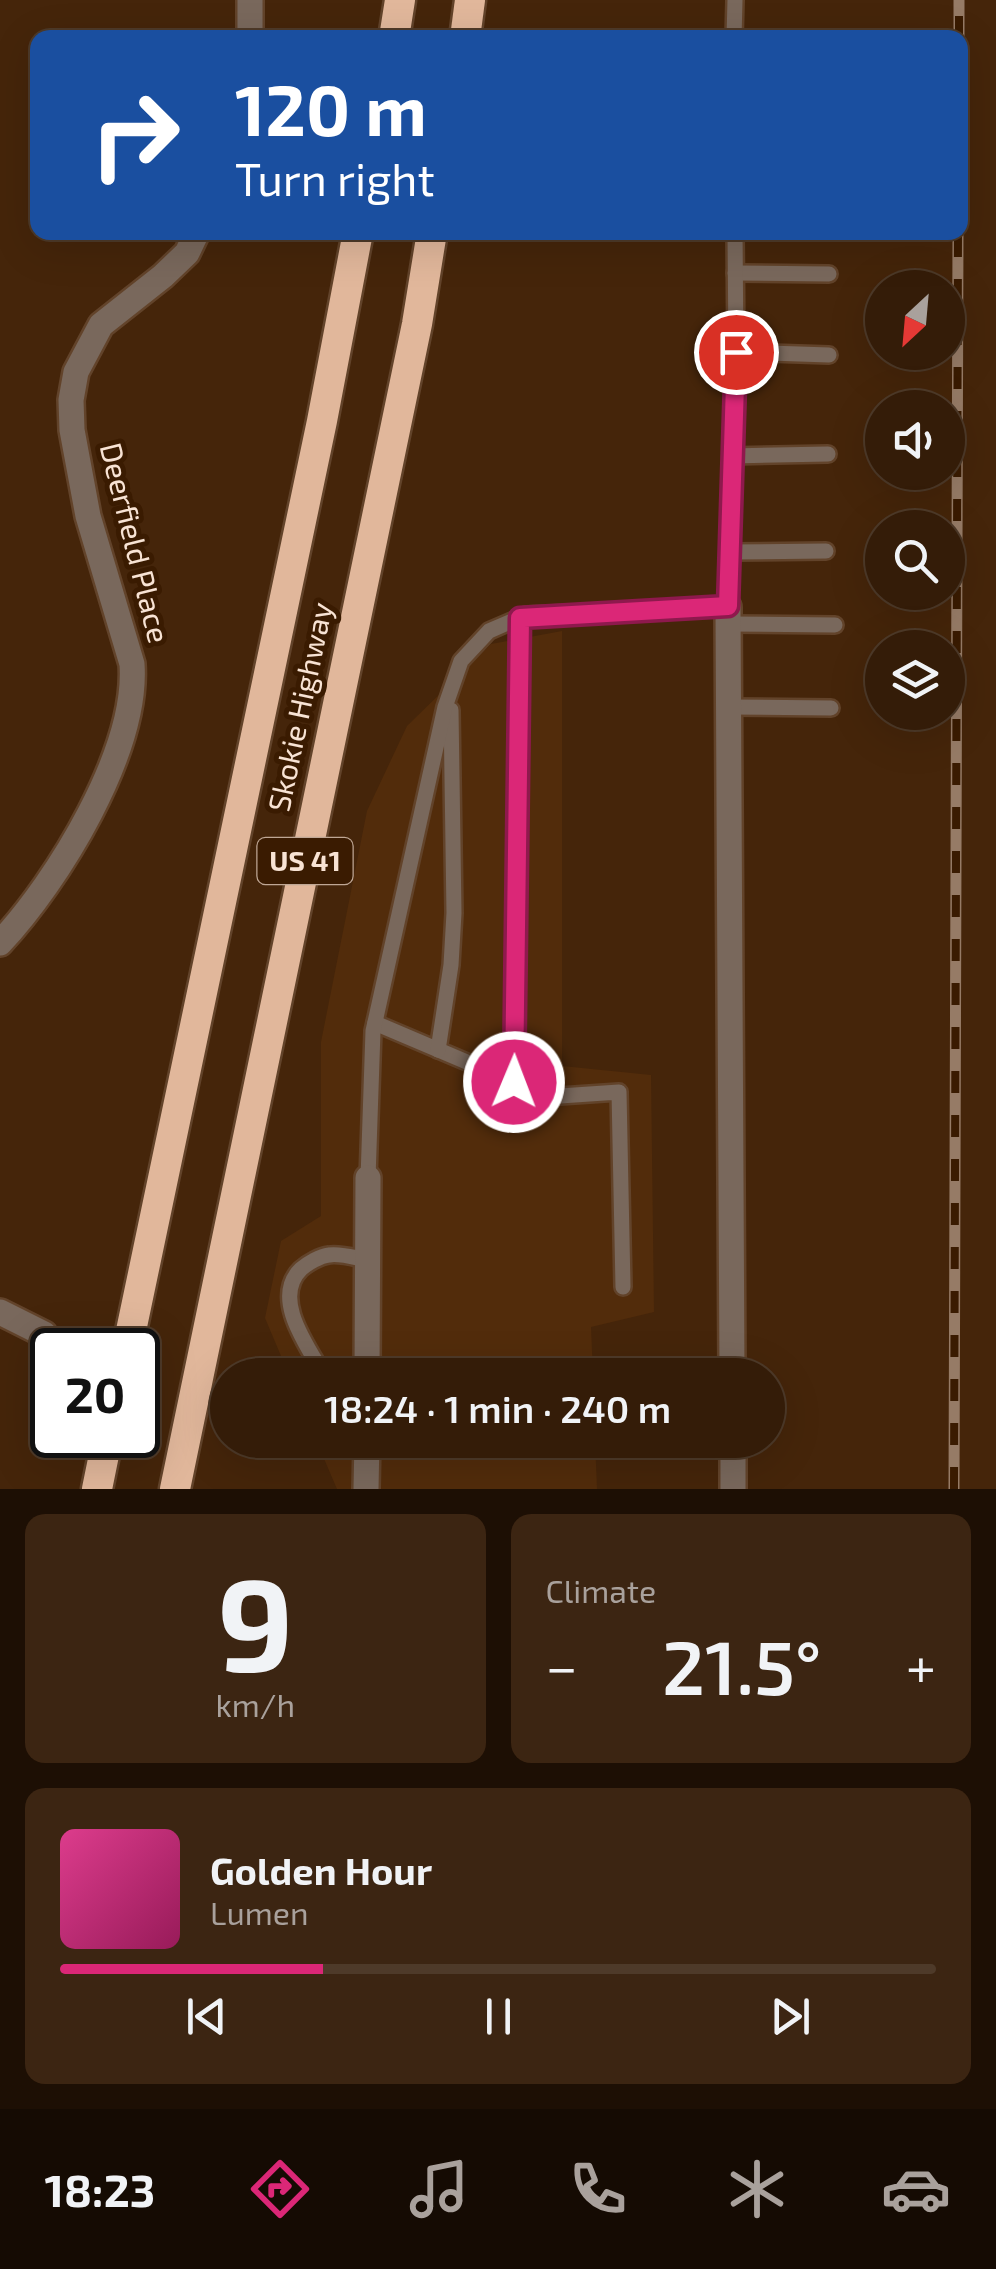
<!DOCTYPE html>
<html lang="en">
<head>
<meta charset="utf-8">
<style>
  :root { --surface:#341c08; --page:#3c2512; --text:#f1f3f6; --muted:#a9a19c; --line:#4e3a29; --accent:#db2777 }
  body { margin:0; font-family:"Exo 2",sans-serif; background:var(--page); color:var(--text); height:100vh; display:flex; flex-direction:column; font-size:38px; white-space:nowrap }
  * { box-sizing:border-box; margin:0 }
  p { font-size:32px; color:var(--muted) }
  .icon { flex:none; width:55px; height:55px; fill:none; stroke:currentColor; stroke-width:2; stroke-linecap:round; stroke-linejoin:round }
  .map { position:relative; height:1489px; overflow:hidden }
  .side { display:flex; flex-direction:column; gap:25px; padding:25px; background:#1d0f04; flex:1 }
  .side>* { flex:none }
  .banner { position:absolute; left:30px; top:30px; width:938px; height:210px; border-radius:20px; box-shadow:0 10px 40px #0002,0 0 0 2px var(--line); background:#1a4fa0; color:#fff; overflow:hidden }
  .needle { width:65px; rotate:206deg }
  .controls { position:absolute; left:865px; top:270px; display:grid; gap:20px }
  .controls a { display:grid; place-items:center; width:100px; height:100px; border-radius:50%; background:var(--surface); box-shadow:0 10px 40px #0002,0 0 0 2px var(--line); font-size:50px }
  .speed { position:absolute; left:30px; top:1328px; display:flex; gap:20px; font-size:50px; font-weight:700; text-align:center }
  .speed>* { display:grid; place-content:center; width:130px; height:130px; border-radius:50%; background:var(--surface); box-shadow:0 10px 40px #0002,0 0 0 2px var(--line); line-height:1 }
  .speed .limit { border:5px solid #111; border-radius:15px; background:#fff; color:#111 }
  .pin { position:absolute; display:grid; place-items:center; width:85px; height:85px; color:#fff; margin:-42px; border:5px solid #fff; border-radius:50%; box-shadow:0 2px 10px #0007 }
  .me { position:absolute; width:110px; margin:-55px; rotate:1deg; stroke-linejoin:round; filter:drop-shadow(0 0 8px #0008) }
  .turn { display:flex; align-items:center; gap:35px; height:210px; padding:0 40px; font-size:45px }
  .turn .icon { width:130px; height:130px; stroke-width:2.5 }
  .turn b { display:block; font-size:70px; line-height:85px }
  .big { font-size:75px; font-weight:600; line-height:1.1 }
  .side .widget { flex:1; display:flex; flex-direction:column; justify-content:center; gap:15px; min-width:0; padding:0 35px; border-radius:20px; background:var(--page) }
  .side .dial { align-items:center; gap:0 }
  .dial b { font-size:130px; line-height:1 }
  .song { display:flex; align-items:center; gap:30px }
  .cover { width:120px; height:120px; border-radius:15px; background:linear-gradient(135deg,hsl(330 70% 55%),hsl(330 70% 35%)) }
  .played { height:10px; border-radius:5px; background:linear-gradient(90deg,var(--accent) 30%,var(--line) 30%) }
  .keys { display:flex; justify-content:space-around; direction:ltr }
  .heat { display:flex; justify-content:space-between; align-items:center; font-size:55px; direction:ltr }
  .side .tiles { flex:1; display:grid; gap:25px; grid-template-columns:1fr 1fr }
  .widget:last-child { grid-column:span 2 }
  .trip { position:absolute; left:210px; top:1358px; width:575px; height:100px; border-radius:50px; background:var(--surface); box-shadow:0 10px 40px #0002,0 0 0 2px var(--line); font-weight:600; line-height:100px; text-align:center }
  .tabs { display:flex; height:160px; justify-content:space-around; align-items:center; background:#150b03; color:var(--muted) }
  .tabs .icon { width:70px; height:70px }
  .tabs .selected { color:var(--accent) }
  .tabs b { font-size:45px; color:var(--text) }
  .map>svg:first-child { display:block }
  .built { fill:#522c0b }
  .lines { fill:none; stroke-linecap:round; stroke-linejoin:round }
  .lane-casing { stroke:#62432a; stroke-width:20 }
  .street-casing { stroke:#62432a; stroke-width:30 }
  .highway-casing { stroke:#62432a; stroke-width:35 }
  .lane { stroke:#79685c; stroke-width:15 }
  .street { stroke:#79685c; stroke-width:25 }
  .highway { stroke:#e1b79b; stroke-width:30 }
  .rail-casing { stroke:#967b66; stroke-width:11 }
  .rail { stroke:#3a1b01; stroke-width:8; stroke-dasharray:22; stroke-linecap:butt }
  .route-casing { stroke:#8e194d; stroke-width:25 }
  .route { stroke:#db2777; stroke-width:18 }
  .labels { text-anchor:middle; stroke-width:10; stroke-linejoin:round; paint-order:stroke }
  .shield { fill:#3a1b01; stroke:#bfa795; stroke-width:2.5 }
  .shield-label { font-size:28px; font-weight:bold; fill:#f8e3d4 }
  .street-label { font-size:30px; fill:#f8e3d4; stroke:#3a1b01 }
</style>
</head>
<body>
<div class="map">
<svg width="996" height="1489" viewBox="0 0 996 1489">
  <rect width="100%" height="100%" fill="#45250a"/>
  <g class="built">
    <path d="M562,631V1066L651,1075L654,1312L591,1327L593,1375H289L265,1318L281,1241L321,1216V1042L367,811L407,726L491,644Z"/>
    <path d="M316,1440H595L597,1489H337Z"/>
  </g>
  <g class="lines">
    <defs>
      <g id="lane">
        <path d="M734,38L735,0"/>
        <path d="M735,273L829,274"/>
        <path d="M736,352L829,355"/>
        <path d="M731,456L828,454"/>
        <path d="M729,552L826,551"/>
        <path d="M728,624L835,625"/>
        <path d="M728,707L831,708"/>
        <path d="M375,1023L514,1082L520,618"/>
        <path d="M438,1050L451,965L454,913L451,710"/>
        <path d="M514,1082L560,1096L619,1092L623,1287"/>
        <path d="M368,1178L373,1031L445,707L461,661L489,631L526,615L728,607L736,352L735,232"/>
        <path d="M324,1375C308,1347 271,1298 301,1269C308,1263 320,1256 329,1255C340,1253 356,1258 367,1260"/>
      </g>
      <g id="street">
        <path d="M250,38V0"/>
        <path d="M728,607L732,1375"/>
        <path d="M0,943C58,881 138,751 132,664L88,516L72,430L71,400L76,372L101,325L163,276L187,253L197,232"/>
        <path d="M0,1312L44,1334"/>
        <path d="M367,1375L368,1178"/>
        <path d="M733,1440V1489"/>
        <path d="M366,1489L367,1440"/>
      </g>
      <g id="highway">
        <path d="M394,38L400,0"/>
        <path d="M465,38L470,0"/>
        <path d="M127,1350L322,421L358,232"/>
        <path d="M97,1489L108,1435"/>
        <path d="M175,1489L417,324L432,232"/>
      </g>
    </defs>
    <use href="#lane" class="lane-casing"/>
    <use href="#street" class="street-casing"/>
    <use href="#highway" class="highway-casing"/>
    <use href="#lane" class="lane"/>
    <use href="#street" class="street"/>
    <use href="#highway" class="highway"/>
    <defs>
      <g id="rail">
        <path d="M959,38V0"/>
        <path d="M954,1489L958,232"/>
      </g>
    </defs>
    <use href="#rail" class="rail-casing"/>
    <use href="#rail" class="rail"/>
  </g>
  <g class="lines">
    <defs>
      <path id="route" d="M514,1082L520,618L728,606L736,352"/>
    </defs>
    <use href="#route" class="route-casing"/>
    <use href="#route" class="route"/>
  </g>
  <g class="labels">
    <rect class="shield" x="257.5" y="838" width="95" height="46" rx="8"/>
    <g class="shield-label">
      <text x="305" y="871">US 41</text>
    </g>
    <g class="street-label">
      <text transform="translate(134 543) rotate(76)" y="10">Deerfield Place</text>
      <text transform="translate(301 707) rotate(-78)" y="10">Skokie Highway</text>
    </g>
  </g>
</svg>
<div class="controls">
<a><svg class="needle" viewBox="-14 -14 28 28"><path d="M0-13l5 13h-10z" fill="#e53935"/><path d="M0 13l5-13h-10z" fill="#a9a19c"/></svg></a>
<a><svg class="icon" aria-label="sound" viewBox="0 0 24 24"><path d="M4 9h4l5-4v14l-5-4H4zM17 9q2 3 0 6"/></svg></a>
<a><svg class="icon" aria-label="search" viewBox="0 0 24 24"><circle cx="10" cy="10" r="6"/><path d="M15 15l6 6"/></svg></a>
<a><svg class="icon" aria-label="layers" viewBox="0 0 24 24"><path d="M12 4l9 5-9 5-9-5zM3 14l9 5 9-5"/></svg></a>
</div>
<div class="speed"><div class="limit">20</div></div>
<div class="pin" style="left:736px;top:352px;background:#d93025"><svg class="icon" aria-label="arrive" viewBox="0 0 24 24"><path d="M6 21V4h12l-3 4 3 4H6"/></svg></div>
<svg class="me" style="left:514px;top:1082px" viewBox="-20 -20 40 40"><circle r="17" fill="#db2777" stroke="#fff" stroke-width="3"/><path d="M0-11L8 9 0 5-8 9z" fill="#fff"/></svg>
<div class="trip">18:24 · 1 min · 240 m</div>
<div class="banner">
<div class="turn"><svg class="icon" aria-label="right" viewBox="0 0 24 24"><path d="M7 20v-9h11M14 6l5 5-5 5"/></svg><div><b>120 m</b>Turn right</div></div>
</div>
</div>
<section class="side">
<div class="tiles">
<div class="widget dial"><b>9</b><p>km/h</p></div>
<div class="widget"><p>Climate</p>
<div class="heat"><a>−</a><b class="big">21.5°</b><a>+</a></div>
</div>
<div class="widget">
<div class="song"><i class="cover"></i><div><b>Golden Hour</b><p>Lumen</p></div></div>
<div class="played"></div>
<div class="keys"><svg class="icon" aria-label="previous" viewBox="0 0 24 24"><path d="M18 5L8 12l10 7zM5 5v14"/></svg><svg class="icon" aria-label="pause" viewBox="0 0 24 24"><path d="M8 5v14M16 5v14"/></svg><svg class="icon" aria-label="next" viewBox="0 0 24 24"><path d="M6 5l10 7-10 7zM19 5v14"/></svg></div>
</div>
</div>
</section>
<nav class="tabs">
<b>18:23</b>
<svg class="icon selected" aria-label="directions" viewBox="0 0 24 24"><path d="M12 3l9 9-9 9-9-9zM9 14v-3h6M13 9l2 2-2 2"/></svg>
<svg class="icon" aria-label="music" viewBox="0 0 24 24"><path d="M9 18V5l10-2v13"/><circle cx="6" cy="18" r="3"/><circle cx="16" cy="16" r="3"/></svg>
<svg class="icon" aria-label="phone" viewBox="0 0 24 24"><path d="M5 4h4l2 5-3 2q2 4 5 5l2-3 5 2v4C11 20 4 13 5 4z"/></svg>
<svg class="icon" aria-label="climate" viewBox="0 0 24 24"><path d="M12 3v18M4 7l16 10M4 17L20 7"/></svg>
<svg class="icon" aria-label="car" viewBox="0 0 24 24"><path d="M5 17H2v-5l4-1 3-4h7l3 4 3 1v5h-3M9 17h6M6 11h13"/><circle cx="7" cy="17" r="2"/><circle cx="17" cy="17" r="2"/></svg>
</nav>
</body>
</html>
